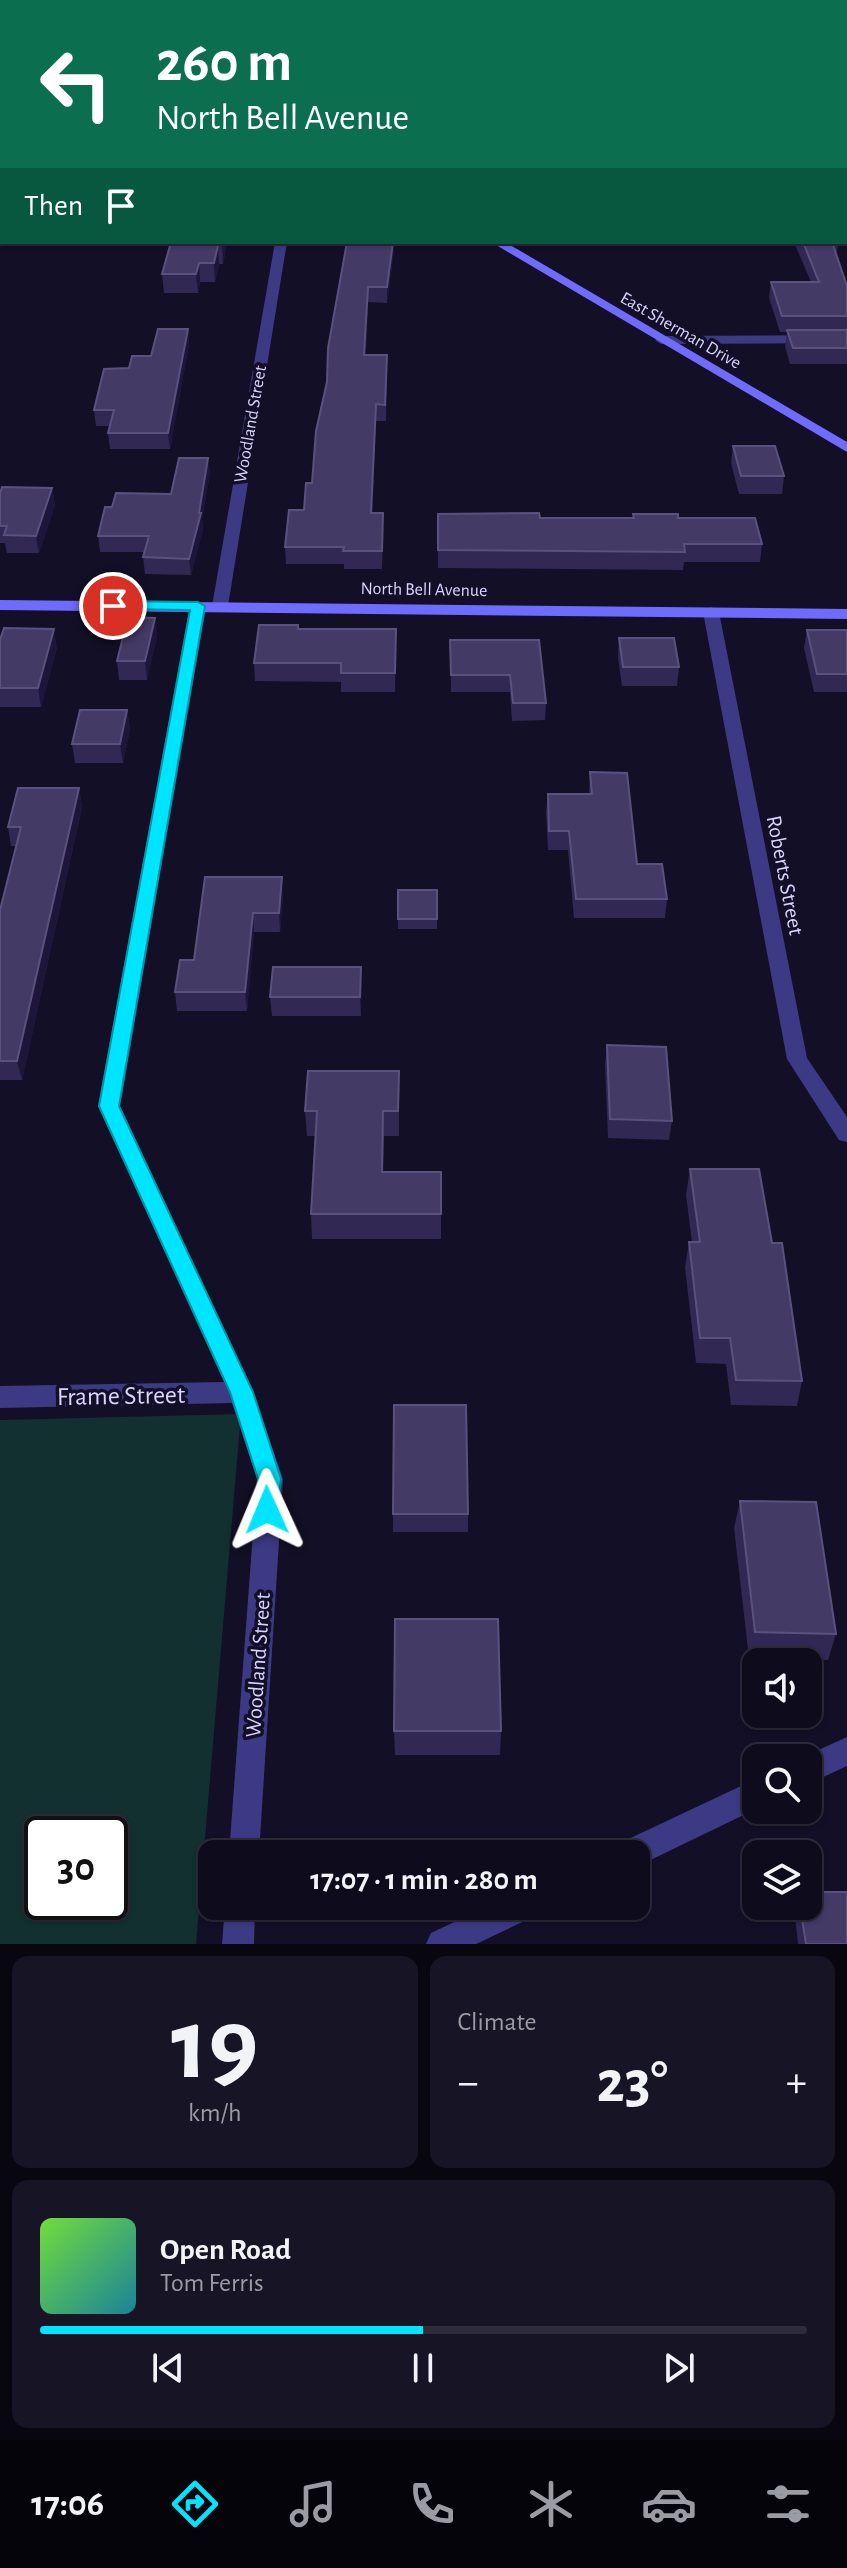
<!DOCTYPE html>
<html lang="en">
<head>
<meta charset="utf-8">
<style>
  :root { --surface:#0e0b1c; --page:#171425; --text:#f1f3f6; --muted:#9b9ba3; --line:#2e2b3b; --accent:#00e5ff }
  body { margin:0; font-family:"Alegreya Sans",sans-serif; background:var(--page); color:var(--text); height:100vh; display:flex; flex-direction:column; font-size:30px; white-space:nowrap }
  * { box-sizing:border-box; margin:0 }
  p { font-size:26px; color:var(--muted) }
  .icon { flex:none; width:44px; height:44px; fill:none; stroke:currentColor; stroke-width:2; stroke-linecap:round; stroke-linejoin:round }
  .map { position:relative; height:1944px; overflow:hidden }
  .panel { display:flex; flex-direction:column; gap:12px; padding:12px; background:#08060f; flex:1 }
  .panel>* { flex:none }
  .hud { position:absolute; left:0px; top:0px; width:848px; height:244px; box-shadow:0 2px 6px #0004,0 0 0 2px var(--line); background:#0b6e4f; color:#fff; overflow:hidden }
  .buttons { position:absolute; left:742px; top:1648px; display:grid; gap:16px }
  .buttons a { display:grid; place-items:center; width:80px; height:80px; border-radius:16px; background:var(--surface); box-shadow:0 2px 6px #0004,0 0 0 2px var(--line); font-size:40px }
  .speed { position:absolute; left:24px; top:1816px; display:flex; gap:16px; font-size:40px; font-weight:700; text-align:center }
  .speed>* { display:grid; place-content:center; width:104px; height:104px; border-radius:50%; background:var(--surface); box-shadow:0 2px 6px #0004,0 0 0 2px var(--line); line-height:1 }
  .speed .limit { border:4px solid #111; border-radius:12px; background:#fff; color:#111 }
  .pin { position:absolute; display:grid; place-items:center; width:68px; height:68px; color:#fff; margin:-34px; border:4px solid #fff; border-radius:50%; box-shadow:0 2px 8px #0007 }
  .me { position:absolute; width:88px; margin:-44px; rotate:359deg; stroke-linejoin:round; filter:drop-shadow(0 0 6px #0008) }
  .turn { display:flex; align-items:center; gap:28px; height:168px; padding:0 24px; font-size:36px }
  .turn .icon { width:104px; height:104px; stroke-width:2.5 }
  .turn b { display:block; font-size:56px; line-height:68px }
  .then { display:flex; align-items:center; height:76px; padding:0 24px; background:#0003; gap:16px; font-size:30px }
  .big { font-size:60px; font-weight:700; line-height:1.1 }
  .panel .card { flex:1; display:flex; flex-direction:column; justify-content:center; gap:12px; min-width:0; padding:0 28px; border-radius:16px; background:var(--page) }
  .panel .dial { align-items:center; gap:0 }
  .dial b { font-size:104px; line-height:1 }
  .song { display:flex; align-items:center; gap:24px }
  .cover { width:96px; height:96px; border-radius:12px; background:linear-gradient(135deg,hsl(100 70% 55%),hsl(190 70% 35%)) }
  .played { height:8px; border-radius:4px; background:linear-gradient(90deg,var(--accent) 50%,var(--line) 50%) }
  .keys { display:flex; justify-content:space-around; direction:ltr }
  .heat { display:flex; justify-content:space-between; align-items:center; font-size:44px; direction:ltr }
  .panel .tiles { flex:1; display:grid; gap:12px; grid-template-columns:1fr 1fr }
  .card:last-child { grid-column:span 2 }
  .trip { position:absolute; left:198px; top:1840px; width:452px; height:80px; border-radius:16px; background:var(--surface); box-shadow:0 2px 6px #0004,0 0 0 2px var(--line); font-weight:700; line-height:80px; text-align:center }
  .dock { display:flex; height:128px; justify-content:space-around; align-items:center; background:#06040b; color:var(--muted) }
  .dock .icon { width:56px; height:56px }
  .dock .selected { color:var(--accent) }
  .dock b { font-size:36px; color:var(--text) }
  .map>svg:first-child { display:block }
  .green { fill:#12302f; fill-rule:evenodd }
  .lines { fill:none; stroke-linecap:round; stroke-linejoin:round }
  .street { fill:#3d3a85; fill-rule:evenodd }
  .secondary { fill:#6f6bff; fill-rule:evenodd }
  .primary { fill:#c25bff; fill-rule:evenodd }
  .wall { fill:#312854 }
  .shaded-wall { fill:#1d163a }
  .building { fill:#433a66; stroke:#5a527e; stroke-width:2 }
  .route { fill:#00e5ff; stroke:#0095a6; stroke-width:2 }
  .labels { text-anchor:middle; stroke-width:7; stroke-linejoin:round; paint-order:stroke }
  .far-street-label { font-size:18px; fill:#d9d4ff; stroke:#130f26 }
  .street-label { font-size:22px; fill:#d9d4ff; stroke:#130f26 }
  .near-street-label { font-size:26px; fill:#d9d4ff; stroke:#130f26 }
</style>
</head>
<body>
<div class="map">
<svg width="847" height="1944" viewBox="0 0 847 1944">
  <rect width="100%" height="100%" fill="#130f26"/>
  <path class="green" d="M241,1414L196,1944H0V1420ZM42,1834H110V1902H42Z"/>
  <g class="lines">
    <g class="street">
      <rect x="846" y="160" width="1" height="8"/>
      <path d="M275,242H287L228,606L220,611L212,606Z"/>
      <path d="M847,335V343L661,344L655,340L661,336Z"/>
      <path d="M198,601L206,606L120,1106L253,1392L283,1479L259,1854H229L257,1479L232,1403L0,1408V1386L224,1382L98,1106L190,606Z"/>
      <path d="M711,607L719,612L807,1058L847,1117V1142L839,1140L787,1059L703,612Z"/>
      <path d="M847,1737V1766L808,1784V1758H801Z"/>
      <path d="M756,1779V1809L636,1867V1854H616L620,1843Z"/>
      <path d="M225,1906H255L254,1944H222Z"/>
      <path d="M488,1906H537L533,1917L476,1944H426L431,1933Z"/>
    </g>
    <g class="secondary">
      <rect x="317" y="0" width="8" height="2"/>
      <path d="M491,242H505L847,442V452Z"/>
      <path d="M0,600L847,609V619L0,610Z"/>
    </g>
    <path class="primary" d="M2,13V22L0,23V14Z"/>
  </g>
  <g class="wall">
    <path d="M764,0H847V47L846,2H765Z"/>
    <path d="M171,242H227L223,264H219L215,282H200L198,293H164L162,274Z"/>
    <path d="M794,242H836L838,245L836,255L847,286V364H790L785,346L787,332H780L769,298L771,282H811Z"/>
    <path d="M394,249L387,303L368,302L366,355L387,371L386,421H376L372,513L383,531L382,569H344V564H286L285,547L304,510L312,483L327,382L328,348Z"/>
    <path d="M188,329L189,344L170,449H110L108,433L110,426H96L94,410L129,368L151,356Z"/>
    <path d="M733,446L784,476L782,494H739L731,463Z"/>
    <path d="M208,458L210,473L202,519L203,529L191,575L145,574L143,557L144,552H100L98,536L171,494Z"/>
    <path d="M52,488L55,505L39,553H7L5,543H0V494Z"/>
    <path d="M438,514L540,518H633V514L678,518L762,544L760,562H684L683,570L438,568Z"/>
    <path d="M298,629L396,647L395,692H341V682L255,681L254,663Z"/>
    <path d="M807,630H847V692H814L804,648Z"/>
    <path d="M157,636L147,680H119L117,661Z"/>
    <path d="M619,638L679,667L677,686H622L618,657Z"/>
    <path d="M0,640L57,647L41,707H0Z"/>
    <path d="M450,640H539L546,703L545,720L512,721L510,692H451Z"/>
    <path d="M127,710L130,729L123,763H75L72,744Z"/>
    <path d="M590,772L637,864L667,899L665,918H574L568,850H548L546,812L548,794H589Z"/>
    <path d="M79,788L82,807L22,1080H0V910L16,846H11L8,827Z"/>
    <path d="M205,877L283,896L280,932H254L247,1011H177L175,992L194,960Z"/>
    <rect x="398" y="890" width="39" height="39"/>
    <path d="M361,967V1016H272L270,997Z"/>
    <path d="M607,1045L672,1121L669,1140L608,1138L605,1065Z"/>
    <path d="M399,1071V1136H384L383,1172H441V1239H312L311,1214L315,1136H307L305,1111Z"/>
    <path d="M690,1169L772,1243L802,1381L797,1406L731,1405L726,1364L696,1363L685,1267L689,1242H692L686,1195Z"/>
    <path d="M740,1501L836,1634L828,1660L749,1658L734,1528Z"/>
    <rect x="393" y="1514" width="75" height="18"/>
    <path d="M394,1731H501L500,1755H395Z"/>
    <path d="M794,1906H808L847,1944H798Z"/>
  </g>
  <g class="shaded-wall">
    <path d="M2,127V155L0,159V132Z"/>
    <path d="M1,164L2,190L0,194V166Z"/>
    <path d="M2,205V235L0,240V209Z"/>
    <path d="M222,242H227L223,264L222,245Z"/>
    <path d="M393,242L394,249L387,303V287Z"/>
    <path d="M218,245L219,264L215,282L214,263Z"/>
    <path d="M199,263L200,282L198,293L196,274Z"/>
    <path d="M368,287V302L365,371L364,355Z"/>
    <path d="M188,329L189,344L170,449L168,433Z"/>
    <path d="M376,404V421L372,531L371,513Z"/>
    <path d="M208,458L210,473L202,519L203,529L191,575L189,559Z"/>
    <path d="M52,488L55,505L39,553L36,536Z"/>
    <path d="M155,618L157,636L147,680L145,661Z"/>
    <path d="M54,629L57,647L41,707L38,688Z"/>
    <path d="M127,710L130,729L123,763L120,744Z"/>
    <path d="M79,788L82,807L22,1080L17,1061Z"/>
    <path d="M282,877L283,896L280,932L279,913Z"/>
    <path d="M253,913L254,932L247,1011L245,992Z"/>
    <path d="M361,967L362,986L361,1016L360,997Z"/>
  </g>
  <g class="building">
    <path d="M161,0H258V2H160Z"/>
    <rect x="361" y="0" width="303" height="2"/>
    <path d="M714,0H744L745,2H715Z"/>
    <path d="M771,0H847V15L846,2H772Z"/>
    <path d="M0,107H2V127L0,132Z"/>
    <path d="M0,186H2V205L0,209Z"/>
    <path d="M171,242H222V245H218L214,263H199L196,274H162Z"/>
    <path d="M347,242H393L387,287H368L364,355H387L385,405L376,404L371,513H383L382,551H343L344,547H285L289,510H304L306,483H312L316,431L327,382L328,348Z"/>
    <path d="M803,242H836L838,245H833L847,286V316H782L771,282H819Z"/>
    <path d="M158,329H188L168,433H108L114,410H94L104,369L129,368L132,356H151Z"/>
    <path d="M787,330H847V348H793Z"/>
    <path d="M733,446H775L784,476H741Z"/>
    <path d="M179,458H208L199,513H201L189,559L143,557L149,536H98L105,507H112L116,493L171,494Z"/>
    <path d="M2,487L52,488L36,536L4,535L7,526H0V494Z"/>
    <path d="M539,513L540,518H634L633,514H678V518H755L762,544H684L685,552L438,550V514Z"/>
    <path d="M128,617L155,618L145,661H117Z"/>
    <path d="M259,625H298V629H396L395,673H341V663H254Z"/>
    <path d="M4,628L54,629L38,688H0V640Z"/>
    <path d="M807,630H847V674H817Z"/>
    <path d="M619,638H674L679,667H623Z"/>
    <path d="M450,640H539L546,703H513L510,675H451Z"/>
    <path d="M80,710H127L120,744H72Z"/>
    <path d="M590,772L627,773L637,864H662L667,899H576L569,831H549L548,794H592Z"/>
    <path d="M18,788H79L17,1061H0V910L21,827H8Z"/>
    <path d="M205,877H282L279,913H253L245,992H175L180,960H194Z"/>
    <rect x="398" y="890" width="39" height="29"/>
    <path d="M273,967H361L360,997H270Z"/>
    <path d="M607,1045L666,1047L672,1121L610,1119Z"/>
    <path d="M308,1071H399L398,1111H383L382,1172H441V1214H311L317,1111H305Z"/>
    <path d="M690,1169H759L772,1243H782L802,1381L736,1380L730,1338H700L689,1242H700Z"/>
    <path d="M394,1405H466L468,1514H393Z"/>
    <path d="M740,1501L816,1502L836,1634L755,1632Z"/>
    <path d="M395,1619H498L501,1731H394Z"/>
    <path d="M808,1892H847V1944H806L800,1906H808Z"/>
  </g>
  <path class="route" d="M113,601L198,602L205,606L119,1106L253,1392L281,1479L276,1518L267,1521L259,1518L256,1510L258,1479L230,1392L99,1106L190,610L108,609V603Z"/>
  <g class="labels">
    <g class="far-street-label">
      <text transform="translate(681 330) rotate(30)" y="6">East Sherman Drive</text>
      <text transform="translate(250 424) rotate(-80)" y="6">Woodland Street</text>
      <text transform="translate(424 589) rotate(1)" y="6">North Bell Avenue</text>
    </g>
    <g class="street-label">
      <text transform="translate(786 875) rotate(79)" y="8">Roberts Street</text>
      <text transform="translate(257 1665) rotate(-86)" y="8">Woodland Street</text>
    </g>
    <g class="near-street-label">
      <text transform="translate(121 1395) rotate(-1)" y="9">Frame Street</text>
    </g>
  </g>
</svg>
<div class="buttons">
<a><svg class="icon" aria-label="sound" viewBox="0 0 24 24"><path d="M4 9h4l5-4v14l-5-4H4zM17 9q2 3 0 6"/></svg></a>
<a><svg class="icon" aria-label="search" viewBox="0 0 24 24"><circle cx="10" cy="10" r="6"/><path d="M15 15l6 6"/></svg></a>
<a><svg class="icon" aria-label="layers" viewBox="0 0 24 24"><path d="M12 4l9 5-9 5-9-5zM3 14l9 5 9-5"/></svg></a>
</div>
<div class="speed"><div class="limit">30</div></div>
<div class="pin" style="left:113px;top:606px;background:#d93025"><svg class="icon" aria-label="arrive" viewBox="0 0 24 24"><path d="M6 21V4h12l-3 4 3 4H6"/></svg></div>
<svg class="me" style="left:267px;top:1510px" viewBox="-20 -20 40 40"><path d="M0-17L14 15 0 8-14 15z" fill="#00e5ff" stroke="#fff" stroke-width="4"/></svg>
<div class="trip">17:07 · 1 min · 280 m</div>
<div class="hud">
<div class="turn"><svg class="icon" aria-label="left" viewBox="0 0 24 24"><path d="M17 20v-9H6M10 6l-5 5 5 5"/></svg><div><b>260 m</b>North Bell Avenue</div></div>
<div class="then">Then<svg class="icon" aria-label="arrive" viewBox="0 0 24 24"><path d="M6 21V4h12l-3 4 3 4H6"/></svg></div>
</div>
</div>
<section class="panel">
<div class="tiles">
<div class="card dial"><b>19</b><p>km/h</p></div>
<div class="card"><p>Climate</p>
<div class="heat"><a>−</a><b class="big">23°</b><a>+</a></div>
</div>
<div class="card">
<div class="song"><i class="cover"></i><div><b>Open Road</b><p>Tom Ferris</p></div></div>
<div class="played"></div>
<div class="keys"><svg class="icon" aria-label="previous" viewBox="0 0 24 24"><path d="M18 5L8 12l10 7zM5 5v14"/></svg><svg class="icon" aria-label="pause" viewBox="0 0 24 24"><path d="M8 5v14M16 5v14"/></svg><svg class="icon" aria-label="next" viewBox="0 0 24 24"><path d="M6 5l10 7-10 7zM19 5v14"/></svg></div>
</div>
</div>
</section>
<nav class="dock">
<b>17:06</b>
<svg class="icon selected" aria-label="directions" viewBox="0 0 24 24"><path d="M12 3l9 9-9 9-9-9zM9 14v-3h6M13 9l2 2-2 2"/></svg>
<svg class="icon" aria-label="music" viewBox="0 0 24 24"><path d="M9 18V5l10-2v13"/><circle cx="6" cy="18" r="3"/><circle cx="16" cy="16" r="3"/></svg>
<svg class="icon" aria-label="phone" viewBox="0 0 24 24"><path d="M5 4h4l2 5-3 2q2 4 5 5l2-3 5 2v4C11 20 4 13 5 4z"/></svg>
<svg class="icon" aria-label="climate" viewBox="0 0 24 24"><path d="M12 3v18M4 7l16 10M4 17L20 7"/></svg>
<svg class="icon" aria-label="car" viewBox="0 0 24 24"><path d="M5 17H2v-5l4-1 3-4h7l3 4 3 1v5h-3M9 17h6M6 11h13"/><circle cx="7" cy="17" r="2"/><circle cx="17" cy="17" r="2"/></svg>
<svg class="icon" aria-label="filters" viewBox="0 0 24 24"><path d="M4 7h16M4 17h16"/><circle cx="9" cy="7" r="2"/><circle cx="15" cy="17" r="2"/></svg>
</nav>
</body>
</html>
